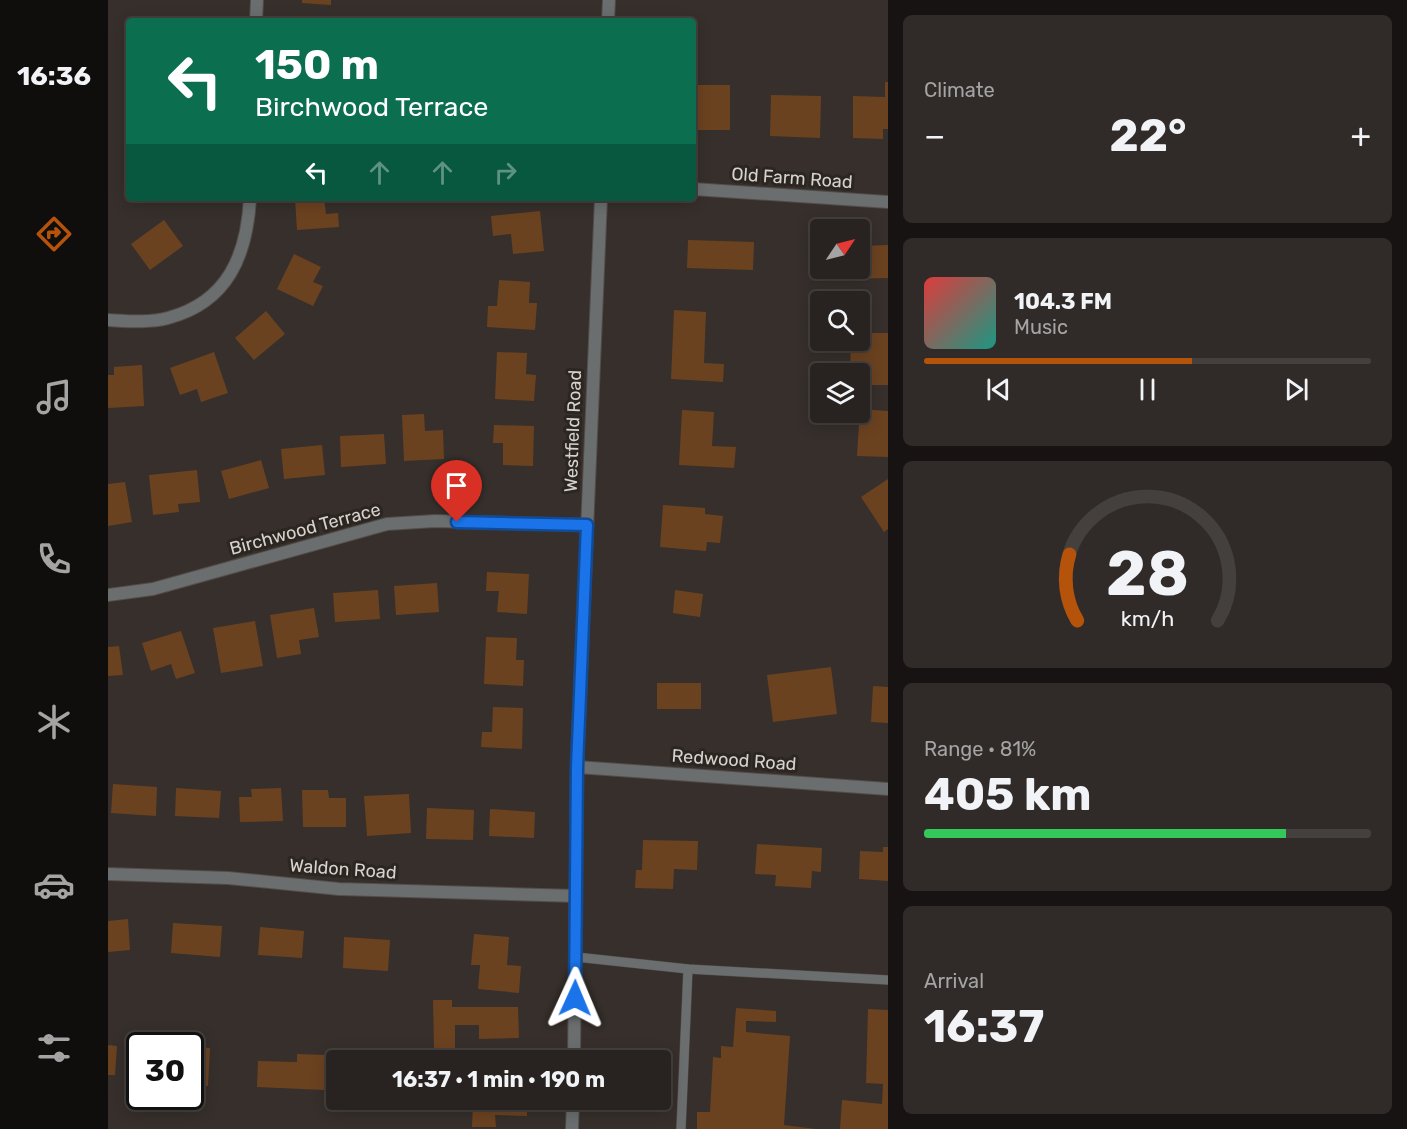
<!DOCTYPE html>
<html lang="en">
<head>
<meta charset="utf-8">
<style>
  :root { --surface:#282320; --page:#302b29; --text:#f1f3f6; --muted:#a5a4a5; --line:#44403e; --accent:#b45309 }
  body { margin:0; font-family:Rubik,sans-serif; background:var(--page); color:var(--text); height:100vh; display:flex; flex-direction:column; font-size:22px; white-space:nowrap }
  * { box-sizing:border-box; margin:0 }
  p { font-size:20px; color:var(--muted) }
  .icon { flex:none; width:33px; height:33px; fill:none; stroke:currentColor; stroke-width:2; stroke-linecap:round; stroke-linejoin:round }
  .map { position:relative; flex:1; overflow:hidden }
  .drawer { display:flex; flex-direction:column; gap:15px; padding:15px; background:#161312; width:519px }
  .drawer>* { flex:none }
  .guide { position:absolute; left:18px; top:18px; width:570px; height:183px; border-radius:6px; box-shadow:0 3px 15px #0003,0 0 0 2px var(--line); background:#0b6e4f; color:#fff; overflow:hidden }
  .needle { width:39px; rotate:55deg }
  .fabs { position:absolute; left:702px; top:219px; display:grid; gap:12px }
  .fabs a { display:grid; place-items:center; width:60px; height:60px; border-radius:6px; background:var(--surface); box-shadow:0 3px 15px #0003,0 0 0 2px var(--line); font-size:30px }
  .speed { position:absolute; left:18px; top:1032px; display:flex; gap:12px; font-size:30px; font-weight:700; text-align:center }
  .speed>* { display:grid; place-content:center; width:78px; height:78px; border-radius:50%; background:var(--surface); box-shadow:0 3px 15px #0003,0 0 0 2px var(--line); line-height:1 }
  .speed .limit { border:3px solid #111; border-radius:9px; background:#fff; color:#111 }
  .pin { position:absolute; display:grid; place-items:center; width:51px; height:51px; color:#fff; margin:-62px -26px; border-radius:50% 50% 50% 0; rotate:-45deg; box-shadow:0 0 6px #0007 }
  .pin .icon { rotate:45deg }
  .me { position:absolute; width:66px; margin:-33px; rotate:1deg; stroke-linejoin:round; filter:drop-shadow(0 0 4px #0008) }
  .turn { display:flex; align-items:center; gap:21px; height:126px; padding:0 30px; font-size:27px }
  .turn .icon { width:78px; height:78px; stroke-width:2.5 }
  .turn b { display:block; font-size:42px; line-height:51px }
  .lanes { display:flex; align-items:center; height:57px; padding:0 30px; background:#0003; justify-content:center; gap:30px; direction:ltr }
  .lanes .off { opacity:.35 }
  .big { font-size:45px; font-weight:700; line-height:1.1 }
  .drawer .widget { flex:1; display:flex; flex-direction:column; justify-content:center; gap:9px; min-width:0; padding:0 21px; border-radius:9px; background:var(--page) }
  .drawer .dial { align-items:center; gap:0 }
  .dial svg { height:156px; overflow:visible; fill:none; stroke:var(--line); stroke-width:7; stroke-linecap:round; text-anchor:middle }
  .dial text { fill:var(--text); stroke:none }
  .song { display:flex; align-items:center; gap:18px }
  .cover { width:72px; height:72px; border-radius:9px; background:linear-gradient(135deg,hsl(0 70% 55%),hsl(170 70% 35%)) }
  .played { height:6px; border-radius:3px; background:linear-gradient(90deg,var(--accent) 60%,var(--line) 60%) }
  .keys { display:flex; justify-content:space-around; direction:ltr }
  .heat { display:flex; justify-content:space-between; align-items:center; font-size:33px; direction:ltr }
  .charge { height:9px; border-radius:4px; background:linear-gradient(90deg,#34c759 81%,var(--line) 0) }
  .trip { position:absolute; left:218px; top:1050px; width:345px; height:60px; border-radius:6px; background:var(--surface); box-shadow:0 3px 15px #0003,0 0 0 2px var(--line); font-weight:700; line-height:60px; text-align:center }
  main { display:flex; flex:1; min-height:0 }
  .dock { display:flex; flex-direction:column; width:108px; justify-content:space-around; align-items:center; background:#100e0d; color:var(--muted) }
  .dock .icon { width:42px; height:42px }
  .dock .selected { color:var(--accent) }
  .dock b { font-size:27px; color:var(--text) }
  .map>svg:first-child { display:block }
  .building { fill:#6b4220 }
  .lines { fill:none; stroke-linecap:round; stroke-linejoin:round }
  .lane-casing { stroke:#534c49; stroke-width:10 }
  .street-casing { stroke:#534c49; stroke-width:14 }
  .lane { stroke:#6a6e6f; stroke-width:9 }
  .street { stroke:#6a6e6f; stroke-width:12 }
  .route-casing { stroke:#114b97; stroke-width:15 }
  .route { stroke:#1a73e8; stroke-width:10 }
  .labels { text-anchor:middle; stroke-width:6; stroke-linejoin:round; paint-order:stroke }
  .street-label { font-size:18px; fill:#d7d2cf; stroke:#2c2621 }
</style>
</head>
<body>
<main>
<nav class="dock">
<b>16:36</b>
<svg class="icon selected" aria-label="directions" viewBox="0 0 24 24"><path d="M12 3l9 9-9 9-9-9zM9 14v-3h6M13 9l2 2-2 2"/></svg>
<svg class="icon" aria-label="music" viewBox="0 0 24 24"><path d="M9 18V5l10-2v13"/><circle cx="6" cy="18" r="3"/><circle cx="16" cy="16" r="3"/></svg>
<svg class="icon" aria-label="phone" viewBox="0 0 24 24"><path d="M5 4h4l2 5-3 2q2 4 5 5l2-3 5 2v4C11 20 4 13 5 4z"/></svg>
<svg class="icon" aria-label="climate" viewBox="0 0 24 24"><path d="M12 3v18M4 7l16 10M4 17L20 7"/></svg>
<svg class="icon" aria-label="car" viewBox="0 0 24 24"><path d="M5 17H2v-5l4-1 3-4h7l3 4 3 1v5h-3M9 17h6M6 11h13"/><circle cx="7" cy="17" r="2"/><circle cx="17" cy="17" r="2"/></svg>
<svg class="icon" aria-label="filters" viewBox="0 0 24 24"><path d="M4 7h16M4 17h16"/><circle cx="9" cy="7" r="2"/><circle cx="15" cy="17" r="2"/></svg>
</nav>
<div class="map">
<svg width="780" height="1129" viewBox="0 0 780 1129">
  <rect width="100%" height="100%" fill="#362f2b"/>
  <g class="building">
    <path d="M194,0H223V5L194,3Z"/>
    <path d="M777,82H780V129H775V139L745,138V96L777,97Z"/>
    <path d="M585,85H622V130H590V116H585Z"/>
    <path d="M663,95L713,96L712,138L662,136Z"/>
    <path d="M187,198H216L218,214L230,213L231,227L189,230Z"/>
    <path d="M432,211L436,251L405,254L403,234L385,236L383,216Z"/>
    <path d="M56,220L75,246L42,270L23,244Z"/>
    <path d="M580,240L646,242L645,270L579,268Z"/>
    <path d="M780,245V278L741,279V268H752V246Z"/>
    <path d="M186,254L213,267L205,282L215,286L205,306L169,289Z"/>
    <path d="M391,280L422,282L421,303H429L427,330L379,327L380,306H389Z"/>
    <path d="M566,310L598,312L596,363L616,364L615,382L563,379Z"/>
    <path d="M158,311L177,334L146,360L127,338Z"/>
    <path d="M752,333H780V385H753V373L743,374L742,340H752Z"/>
    <path d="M106,352L120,393L93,402L89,389L72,395L62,368Z"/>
    <path d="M389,352L419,353L418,374L428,375L426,401L387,399Z"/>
    <path d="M34,365L36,406L0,408V375H6V367Z"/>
    <path d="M752,409L780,411V457L749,456Z"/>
    <path d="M574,410L606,412L604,446L628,447L626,468L571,465Z"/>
    <path d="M316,414L317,431L335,430L336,459L296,461L294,415Z"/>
    <path d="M386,425L426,426L425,466L395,465V443H385Z"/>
    <path d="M276,434L278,464L233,467L232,436Z"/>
    <path d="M214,445L217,475L176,479L173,449Z"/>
    <path d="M153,460L161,488L121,499L113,471Z"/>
    <path d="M89,470L92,502L70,504L71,512L45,515L41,475Z"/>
    <path d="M780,479V529L776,532L753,497Z"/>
    <path d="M17,482L24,522L0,526V484Z"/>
    <path d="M555,505L597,508V514L615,516L612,543L599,542L598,551L552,547Z"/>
    <path d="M379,572L421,574L419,614L389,612L391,591H378Z"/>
    <path d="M329,583L331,612L288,615L286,586Z"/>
    <path d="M270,590L272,619L227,622L225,593Z"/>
    <path d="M567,590L595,594L592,617L565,613Z"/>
    <path d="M206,608L211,637L191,640L193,654L169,658L162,615Z"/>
    <path d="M147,621L155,666L113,673L105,628Z"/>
    <path d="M73,631L87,673L68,679L63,664L43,671L34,643Z"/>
    <path d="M378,637L409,638L408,660H416L415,686L376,684Z"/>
    <path d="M11,646L15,675L0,676V647Z"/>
    <path d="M723,667L729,714L665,722L659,675Z"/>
    <rect x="549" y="683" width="44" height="26"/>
    <path d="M765,686L780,687V723L763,722Z"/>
    <path d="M385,707L415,708L414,749L373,747L374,732H384Z"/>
    <path d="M5,784L49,787L48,816L3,813Z"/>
    <path d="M68,788L113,791L111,818L67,816Z"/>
    <path d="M173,788L175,821L132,822L131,797H144L143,789Z"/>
    <path d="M194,790H220L221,798H238V827H195Z"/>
    <path d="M301,794L303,833L259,836L256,796Z"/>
    <path d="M319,808L366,810L365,840L318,839Z"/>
    <path d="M382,809L427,812L426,838L381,836Z"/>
    <path d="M535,840L590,841L589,870L566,869L565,889L527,888L528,870H534Z"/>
    <path d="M649,844L714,848L713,872L704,871L703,888L667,886L668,875L647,874Z"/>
    <path d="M775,847H780V881L751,879L752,851L775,852Z"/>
    <path d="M20,919L22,950L0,952V921Z"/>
    <path d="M65,923L114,926L112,957L63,953Z"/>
    <path d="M152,927L196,931L194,958L150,955Z"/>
    <path d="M366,934L401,937L399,965L413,966L411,993L370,989L372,965H363Z"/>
    <path d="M236,937L282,940L280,971L235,968Z"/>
    <path d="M325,1000H344V1007H410L411,1038L371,1039V1025H347V1048H326Z"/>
    <path d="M628,1008L668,1011V1022L638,1021V1032L682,1036L676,1125L708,1129H589V1112H602L605,1057L613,1058V1046L625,1047Z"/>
    <path d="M760,1009L780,1010V1129H732L734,1100L774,1104L775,1084L758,1083Z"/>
    <path d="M0,1045L9,1046L7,1075H0Z"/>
    <path d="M82,1047L102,1048L100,1086L82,1085Z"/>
    <path d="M259,1050L285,1051V1060H258Z"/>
    <path d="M189,1054L217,1055L216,1090L149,1087L150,1061L189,1062Z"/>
    <path d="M365,1100H419V1116L387,1115L388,1127H364Z"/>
  </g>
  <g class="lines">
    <defs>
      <g id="lane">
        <path d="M468,957L580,969L780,980"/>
        <path d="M573,1129L580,969"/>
      </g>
      <g id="street">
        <path d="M148,21L149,0"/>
        <path d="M500,21L501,0"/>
        <path d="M585,189L780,202"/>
        <path d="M0,320C20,321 41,323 60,318C120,302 139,255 142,198"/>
        <path d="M0,595L45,589L279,524L327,521L479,525"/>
        <path d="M469,767L780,789"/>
        <path d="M0,874L120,878L231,889L468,896"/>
        <path d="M466,1060L469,767L493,198"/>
        <path d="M464,1129L465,1100"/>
      </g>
    </defs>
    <use href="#lane" class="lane-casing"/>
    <use href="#street" class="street-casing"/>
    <use href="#lane" class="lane"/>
    <use href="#street" class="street"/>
  </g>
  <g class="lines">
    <defs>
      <path id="route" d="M349,522L479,525L469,767L467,998"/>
    </defs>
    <use href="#route" class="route-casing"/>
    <use href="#route" class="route"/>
  </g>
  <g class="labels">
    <g class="street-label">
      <text transform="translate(684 178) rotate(4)" y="6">Old Farm Road</text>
      <text transform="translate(465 431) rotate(-88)" y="6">Westfield Road</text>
      <text transform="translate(197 529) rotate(-15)" y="6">Birchwood Terrace</text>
      <text transform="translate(626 760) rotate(4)" y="6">Redwood Road</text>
      <text transform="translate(235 869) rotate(4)" y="6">Waldon Road</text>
    </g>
  </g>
</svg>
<div class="fabs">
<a><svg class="needle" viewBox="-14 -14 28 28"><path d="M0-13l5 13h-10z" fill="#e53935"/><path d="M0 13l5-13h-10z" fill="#a5a4a5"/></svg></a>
<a><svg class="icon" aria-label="search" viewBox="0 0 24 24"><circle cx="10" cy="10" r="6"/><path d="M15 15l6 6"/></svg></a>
<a><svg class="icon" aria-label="layers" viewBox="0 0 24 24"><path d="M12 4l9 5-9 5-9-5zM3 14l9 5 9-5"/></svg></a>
</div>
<div class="speed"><div class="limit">30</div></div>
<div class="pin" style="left:349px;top:522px;background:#d93025"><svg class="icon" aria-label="arrive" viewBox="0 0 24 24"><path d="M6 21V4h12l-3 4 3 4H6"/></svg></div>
<svg class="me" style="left:467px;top:998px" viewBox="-20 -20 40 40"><path d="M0-17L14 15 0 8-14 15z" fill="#1a73e8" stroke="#fff" stroke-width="4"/></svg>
<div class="trip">16:37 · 1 min · 190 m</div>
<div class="guide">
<div class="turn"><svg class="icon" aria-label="left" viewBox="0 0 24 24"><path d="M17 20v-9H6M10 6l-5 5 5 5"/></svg><div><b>150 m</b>Birchwood Terrace</div></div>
<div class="lanes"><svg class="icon" aria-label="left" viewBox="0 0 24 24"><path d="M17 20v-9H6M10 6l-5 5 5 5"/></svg><svg class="icon off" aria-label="ahead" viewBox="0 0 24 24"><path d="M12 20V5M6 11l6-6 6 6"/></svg><svg class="icon off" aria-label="ahead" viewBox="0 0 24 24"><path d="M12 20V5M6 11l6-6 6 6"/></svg><svg class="icon off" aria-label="right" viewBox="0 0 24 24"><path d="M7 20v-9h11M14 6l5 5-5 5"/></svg></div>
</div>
</div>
<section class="drawer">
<div class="widget"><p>Climate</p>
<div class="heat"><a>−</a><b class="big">22°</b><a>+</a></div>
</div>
<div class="widget">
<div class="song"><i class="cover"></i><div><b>104.3 FM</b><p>Music</p></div></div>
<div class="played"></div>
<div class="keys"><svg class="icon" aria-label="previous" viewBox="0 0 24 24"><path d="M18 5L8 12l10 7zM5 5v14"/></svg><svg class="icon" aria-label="pause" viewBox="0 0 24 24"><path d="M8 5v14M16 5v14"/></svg><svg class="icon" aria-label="next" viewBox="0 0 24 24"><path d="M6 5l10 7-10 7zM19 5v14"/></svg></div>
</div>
<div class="widget dial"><svg viewBox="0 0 100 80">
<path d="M14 69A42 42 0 1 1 86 69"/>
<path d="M14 69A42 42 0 0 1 10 35" stroke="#b45309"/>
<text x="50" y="56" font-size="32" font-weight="700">28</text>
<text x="50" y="72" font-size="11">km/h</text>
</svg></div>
<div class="widget"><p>Range · 81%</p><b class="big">405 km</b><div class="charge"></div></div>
<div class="widget"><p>Arrival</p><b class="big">16:37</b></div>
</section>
</main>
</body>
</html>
